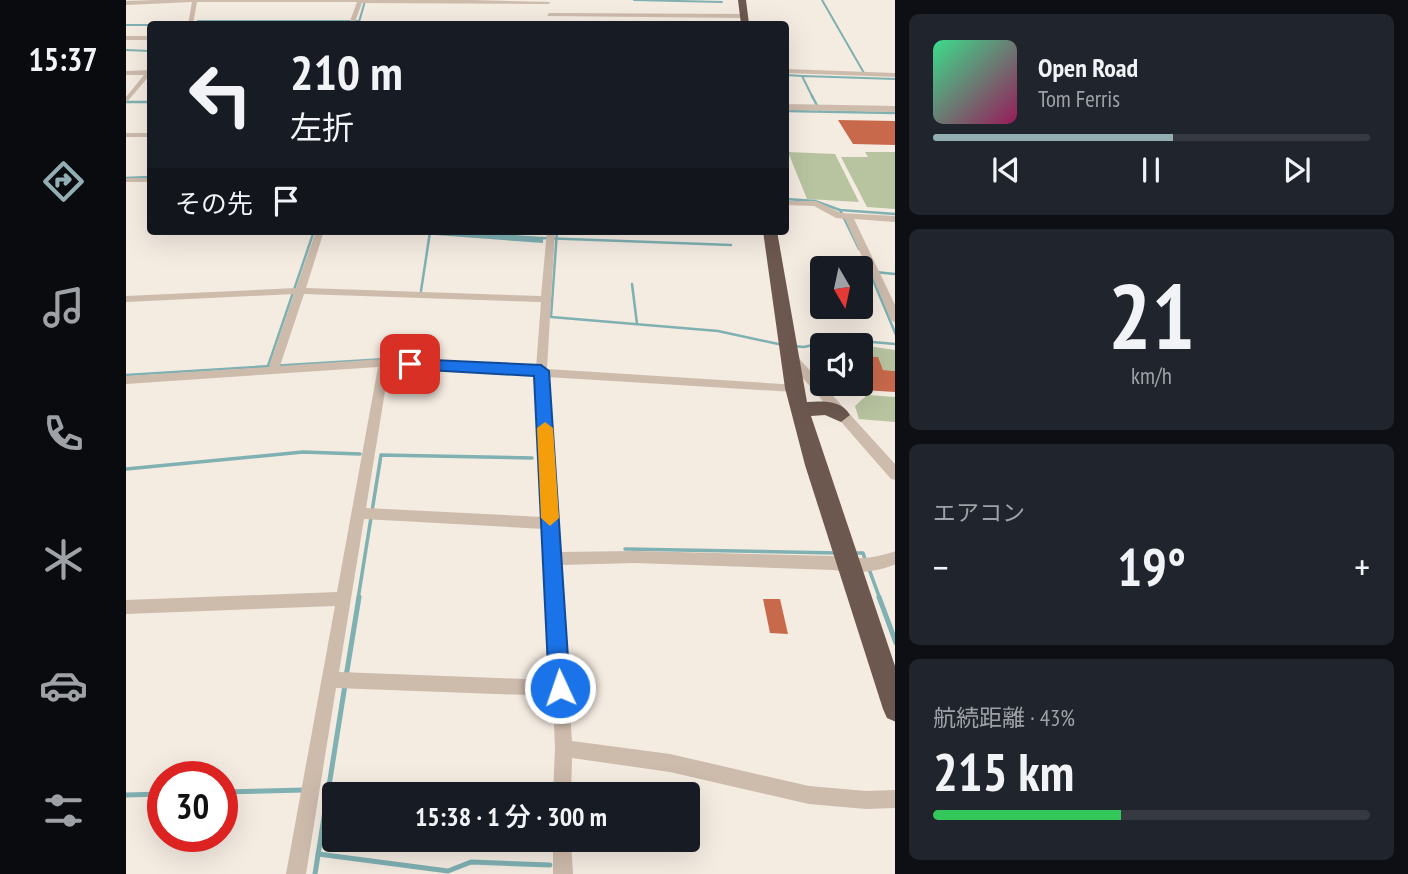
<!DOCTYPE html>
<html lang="ja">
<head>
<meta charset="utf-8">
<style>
  :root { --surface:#171b24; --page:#20242c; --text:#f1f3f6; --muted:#9ea1a6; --line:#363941; --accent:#92aeb2 }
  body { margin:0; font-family:"PT Sans Narrow","Noto Sans JP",sans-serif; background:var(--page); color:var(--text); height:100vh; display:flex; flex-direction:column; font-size:26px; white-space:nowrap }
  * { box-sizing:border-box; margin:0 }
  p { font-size:23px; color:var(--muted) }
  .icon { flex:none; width:38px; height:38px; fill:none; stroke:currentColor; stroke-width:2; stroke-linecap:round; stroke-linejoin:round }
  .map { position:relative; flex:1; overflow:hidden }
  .sheet { display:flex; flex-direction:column; gap:14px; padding:14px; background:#0d0f14; width:513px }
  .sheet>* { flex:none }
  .guide { position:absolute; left:21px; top:21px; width:642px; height:214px; border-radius:7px; box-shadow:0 7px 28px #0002; background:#171b24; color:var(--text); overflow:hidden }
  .needle { width:46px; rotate:171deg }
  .controls { position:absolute; left:684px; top:256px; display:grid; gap:14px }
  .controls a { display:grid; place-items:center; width:63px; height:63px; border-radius:7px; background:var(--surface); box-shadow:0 7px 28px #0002; font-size:35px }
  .speed { position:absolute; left:21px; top:761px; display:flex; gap:14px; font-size:35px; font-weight:700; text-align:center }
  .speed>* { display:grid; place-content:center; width:91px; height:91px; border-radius:50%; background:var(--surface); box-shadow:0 7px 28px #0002; line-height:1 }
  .speed .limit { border:10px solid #d22; background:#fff; color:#111 }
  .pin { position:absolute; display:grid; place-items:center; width:60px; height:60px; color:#fff; margin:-30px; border-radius:14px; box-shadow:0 4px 10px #0006 }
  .me { position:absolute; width:77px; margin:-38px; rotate:357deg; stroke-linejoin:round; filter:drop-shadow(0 0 5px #0008) }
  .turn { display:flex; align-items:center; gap:24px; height:147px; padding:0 28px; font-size:32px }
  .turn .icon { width:91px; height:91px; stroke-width:2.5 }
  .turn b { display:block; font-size:49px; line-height:60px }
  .then { display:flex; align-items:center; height:66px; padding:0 28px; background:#0003; gap:14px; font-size:26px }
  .big { font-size:52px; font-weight:600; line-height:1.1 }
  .sheet .tile { flex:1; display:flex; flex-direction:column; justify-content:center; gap:10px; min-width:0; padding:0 24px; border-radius:10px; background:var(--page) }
  .sheet .dial { align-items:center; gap:0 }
  .dial b { font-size:91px; line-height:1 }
  .song { display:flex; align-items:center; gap:21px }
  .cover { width:84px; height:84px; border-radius:10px; background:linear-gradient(135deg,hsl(150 70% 55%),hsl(330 70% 35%)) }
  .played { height:7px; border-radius:4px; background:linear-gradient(90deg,var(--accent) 55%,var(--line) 55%) }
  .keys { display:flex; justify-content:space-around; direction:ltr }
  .heat { display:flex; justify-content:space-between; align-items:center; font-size:38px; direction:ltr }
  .charge { height:10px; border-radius:5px; background:linear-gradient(90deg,#34c759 43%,var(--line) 0) }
  .trip { position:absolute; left:196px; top:782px; width:378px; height:70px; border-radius:7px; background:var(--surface); box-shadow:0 7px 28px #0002; font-weight:600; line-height:70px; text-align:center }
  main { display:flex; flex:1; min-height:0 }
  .dock { display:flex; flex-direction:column; width:126px; justify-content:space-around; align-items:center; background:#090b0e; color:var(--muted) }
  .dock .icon { width:49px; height:49px }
  .dock .on { color:var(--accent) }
  .dock b { font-size:32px; color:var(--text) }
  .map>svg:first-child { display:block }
  .green { fill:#b8c4a0 }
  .water { fill:#7fb0b2 }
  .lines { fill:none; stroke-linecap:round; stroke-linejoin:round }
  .stream-far3 { stroke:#7fb0b2; stroke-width:2 }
  .stream-far2 { stroke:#7fb0b2; stroke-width:2.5 }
  .stream-far1 { stroke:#7fb0b2; stroke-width:3.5 }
  .stream { stroke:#7fb0b2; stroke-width:5 }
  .building { fill:#c8694b }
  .minor { fill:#cdbbac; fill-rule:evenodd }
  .tertiary { fill:#cdbbac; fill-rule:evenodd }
  .trunk { fill:#6c584f; fill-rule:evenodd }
  .route { fill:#1a73e8; stroke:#114b97; stroke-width:2 }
  .slow { fill:#f59e0b }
</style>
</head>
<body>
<main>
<nav class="dock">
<b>15:37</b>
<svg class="icon on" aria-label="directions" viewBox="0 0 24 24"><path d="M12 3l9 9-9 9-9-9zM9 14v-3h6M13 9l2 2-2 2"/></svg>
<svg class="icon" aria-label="music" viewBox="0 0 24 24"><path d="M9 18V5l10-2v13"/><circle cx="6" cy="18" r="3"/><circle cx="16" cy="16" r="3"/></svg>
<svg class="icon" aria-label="phone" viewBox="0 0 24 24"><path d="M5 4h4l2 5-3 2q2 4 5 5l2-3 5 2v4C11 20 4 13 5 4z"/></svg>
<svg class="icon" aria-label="climate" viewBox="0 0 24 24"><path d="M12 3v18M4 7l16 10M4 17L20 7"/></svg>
<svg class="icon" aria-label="car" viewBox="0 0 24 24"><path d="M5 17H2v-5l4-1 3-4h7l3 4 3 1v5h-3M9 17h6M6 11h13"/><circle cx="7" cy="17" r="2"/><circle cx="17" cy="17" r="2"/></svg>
<svg class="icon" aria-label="filters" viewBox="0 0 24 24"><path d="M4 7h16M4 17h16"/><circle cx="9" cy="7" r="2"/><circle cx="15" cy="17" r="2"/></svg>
</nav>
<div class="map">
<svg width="770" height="874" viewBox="0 0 770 874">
  <rect width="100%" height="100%" fill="#f4ebe1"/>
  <g class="green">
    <path d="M662,152L709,154L733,202L681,199Z"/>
    <path d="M739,152H769V209L741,207L715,157H742Z"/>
    <path d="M735,345L769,350V371L757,370L751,357L735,356Z"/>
    <path d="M741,395L769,397V422L733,419L729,406Z"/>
  </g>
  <path class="water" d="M254,231H330L417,237V243Z"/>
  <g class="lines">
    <g class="stream-far3">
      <path d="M508,0L596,2"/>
      <path d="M696,0L738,73"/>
      <path d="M72,21H233"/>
      <path d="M233,22L239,1"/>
      <path d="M232,23H430"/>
      <path d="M0,25H24"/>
      <path d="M0,50L24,51"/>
      <path d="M660,75L676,76"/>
      <path d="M687,98L676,76L770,79"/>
    </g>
    <g class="stream-far2">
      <path d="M686,96L694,111"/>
      <path d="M0,102H24"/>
      <path d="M660,111L770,113"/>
      <path d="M0,178L24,177"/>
      <path d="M660,199L689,201L714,210L770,214"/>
      <path d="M714,210L733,249"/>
      <path d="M431,231L425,317L592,331L657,345"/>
      <path d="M415,238L605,245"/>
      <path d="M742,268L770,335"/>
      <path d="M749,272L770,274"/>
      <path d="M506,284L511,324"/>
      <path d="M295,291L304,232"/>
      <path d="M668,346L678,347L711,339L770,344"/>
      <path d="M142,366L188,231"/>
      <path d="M0,375L260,359L373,365"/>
    </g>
    <g class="stream-far1">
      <path d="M0,469L177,452L234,454"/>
      <path d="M499,549L711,553"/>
      <path d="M729,553H737L740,562"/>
      <path d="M743,569L754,599"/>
      <path d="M232,599L255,455L406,458"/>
    </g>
    <g class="stream">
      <path d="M753,597L770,643"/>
      <path d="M220,677L233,597"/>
      <path d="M96,792L178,790"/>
      <path d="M0,795L37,794"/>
      <path d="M192,854L322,871L345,862L424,865"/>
      <path d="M189,874L219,685"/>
    </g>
  </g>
  <g class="building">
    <path d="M712,120L769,121V145L727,144Z"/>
    <path d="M735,356L752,357L757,370L769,371V392L737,390Z"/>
    <path d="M637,599H654L662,634L644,633Z"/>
  </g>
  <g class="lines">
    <g class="minor">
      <path d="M31,0H345L425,2L422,4L236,3L228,24H223L231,2H71L67,24H62L66,2L0,5V1Z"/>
      <path d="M423,13L618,14L621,16L618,18L421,16Z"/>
      <rect x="0" y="36" width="24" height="4"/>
      <path d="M660,69L770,73V77L660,73Z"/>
      <path d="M24,70V75L0,103V97L18,75H0V71Z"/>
      <rect x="0" y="133" width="24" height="4"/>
      <rect x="0" y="178" width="24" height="4"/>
      <path d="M660,201H690L715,213L770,216V222L728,219L770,307V323L765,320L745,272L742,270L719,219L710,218L688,206L660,205Z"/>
      <path d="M190,231H198L180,288L415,296L421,231H429L421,369L672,385L674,388L668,392L421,377L433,552L509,551L707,556C730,560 748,559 770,551V564C748,573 729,573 707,570L509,563L434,565L446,741L544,754L683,786L740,791L770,790V808L740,809L683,804L544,772L446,758L445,794H427L429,749L427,696L210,688L180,874H160L209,606L0,614V600L211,592L252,367L0,384V376L143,367L168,294L0,302V296L170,288ZM178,294L415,302L410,368L258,359L154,366ZM263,367L410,376L417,517L240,508ZM238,519L418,529L426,680L213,672Z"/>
      <path d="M665,353L669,354L770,465V480L765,479L661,360L660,357Z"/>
      <path d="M427,840H445L447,874H427Z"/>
    </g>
    <path class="tertiary" d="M660,104L770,106V112L660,110Z"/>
    <g class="trunk">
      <path d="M612,0H620L623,24H615Z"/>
      <path d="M637,231H651L681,402C696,401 716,400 724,415L715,422L699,415L685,416L770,669V722L761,718L757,709L679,465L659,388Z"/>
    </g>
  </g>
  <path class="route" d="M284,359L415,365L423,371L444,688L441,696L434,699L426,696L423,688L408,376L284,369L277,364Z"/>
  <path class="slow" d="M419,422L427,428L433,518L424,526L415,518L411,428Z"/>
</svg>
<div class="controls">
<a><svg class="needle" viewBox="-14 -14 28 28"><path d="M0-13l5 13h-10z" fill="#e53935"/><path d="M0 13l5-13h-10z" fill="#9ea1a6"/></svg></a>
<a><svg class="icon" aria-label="sound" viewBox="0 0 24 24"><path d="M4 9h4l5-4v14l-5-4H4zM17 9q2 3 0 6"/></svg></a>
</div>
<div class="speed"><div class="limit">30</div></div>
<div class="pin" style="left:284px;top:364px;background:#d93025"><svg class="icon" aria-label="arrive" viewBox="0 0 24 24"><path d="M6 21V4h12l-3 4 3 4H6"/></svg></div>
<svg class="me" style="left:434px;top:688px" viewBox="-20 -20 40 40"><circle r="17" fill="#1a73e8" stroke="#fff" stroke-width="3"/><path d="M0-11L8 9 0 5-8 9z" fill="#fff"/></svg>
<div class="trip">15:38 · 1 分 · 300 m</div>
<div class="guide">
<div class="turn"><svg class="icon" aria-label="left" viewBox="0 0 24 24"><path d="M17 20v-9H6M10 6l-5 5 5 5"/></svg><div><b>210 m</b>左折</div></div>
<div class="then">その先<svg class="icon" aria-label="arrive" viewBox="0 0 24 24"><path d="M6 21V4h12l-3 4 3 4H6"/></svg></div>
</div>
</div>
<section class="sheet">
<div class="tile">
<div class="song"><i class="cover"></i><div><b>Open Road</b><p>Tom Ferris</p></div></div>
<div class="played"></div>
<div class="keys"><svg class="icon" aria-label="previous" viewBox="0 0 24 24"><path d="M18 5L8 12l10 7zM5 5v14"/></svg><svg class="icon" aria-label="pause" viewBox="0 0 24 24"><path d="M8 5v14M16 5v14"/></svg><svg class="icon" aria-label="next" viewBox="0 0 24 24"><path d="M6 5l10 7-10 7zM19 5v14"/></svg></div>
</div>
<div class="tile dial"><b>21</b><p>km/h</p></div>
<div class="tile"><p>エアコン</p>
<div class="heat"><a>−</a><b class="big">19°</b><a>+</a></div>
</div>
<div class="tile"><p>航続距離 · 43%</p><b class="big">215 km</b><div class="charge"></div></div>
</section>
</main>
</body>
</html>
